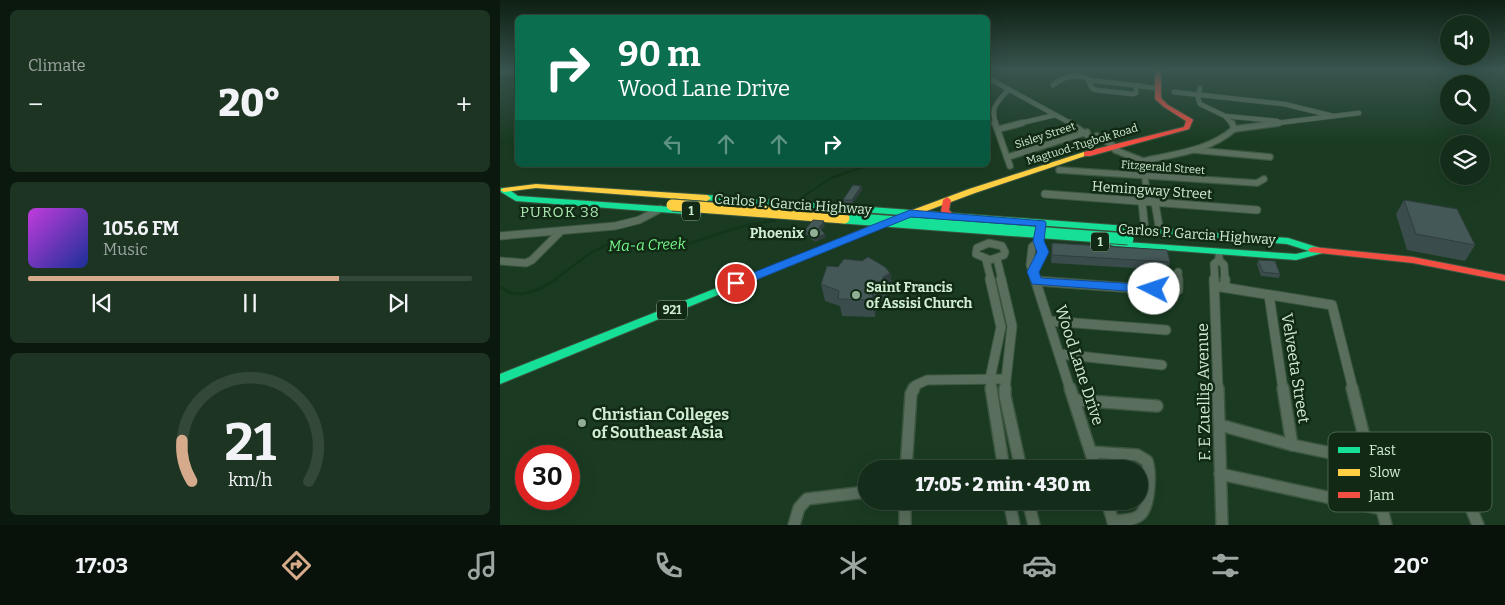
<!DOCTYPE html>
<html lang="en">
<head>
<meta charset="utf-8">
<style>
  :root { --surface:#142c1a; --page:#1d3423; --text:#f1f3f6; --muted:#9da7a2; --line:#334839; --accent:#d6ab8b }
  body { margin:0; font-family:Bitter,serif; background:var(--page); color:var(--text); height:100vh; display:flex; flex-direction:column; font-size:19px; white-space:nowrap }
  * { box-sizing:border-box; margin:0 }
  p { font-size:16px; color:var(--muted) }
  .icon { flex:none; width:28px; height:28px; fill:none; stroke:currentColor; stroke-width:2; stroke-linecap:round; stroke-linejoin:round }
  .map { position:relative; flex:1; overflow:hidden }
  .details { display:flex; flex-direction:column; gap:10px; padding:10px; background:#0b180e; width:500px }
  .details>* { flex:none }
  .hud { position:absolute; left:15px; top:15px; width:475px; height:152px; border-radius:8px; box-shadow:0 5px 20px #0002,0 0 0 1px var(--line); background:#0b6e4f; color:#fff; overflow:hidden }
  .tools { position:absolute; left:940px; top:15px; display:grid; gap:10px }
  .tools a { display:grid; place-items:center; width:50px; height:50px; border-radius:50%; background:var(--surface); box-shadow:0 5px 20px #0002,0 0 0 1px var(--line); font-size:25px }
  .speed { position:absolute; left:15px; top:445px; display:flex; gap:10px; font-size:25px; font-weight:700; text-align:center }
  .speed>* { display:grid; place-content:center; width:65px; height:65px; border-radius:50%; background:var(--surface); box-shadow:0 5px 20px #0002,0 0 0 1px var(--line); line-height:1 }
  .speed .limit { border:8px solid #d22; background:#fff; color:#111 }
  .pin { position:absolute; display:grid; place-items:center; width:42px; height:42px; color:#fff; margin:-21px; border:2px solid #fff; border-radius:50%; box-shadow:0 1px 5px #0007 }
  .me { position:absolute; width:55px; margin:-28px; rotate:274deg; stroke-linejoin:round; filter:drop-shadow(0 0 4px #0008) }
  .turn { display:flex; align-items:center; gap:18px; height:105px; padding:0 20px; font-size:22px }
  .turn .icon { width:65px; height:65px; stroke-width:2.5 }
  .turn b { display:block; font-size:35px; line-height:42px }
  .lanes { display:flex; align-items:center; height:48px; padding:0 20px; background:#0003; justify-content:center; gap:25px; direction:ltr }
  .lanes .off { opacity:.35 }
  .big { font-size:38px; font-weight:800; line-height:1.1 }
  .details .widget { flex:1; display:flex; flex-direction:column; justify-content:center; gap:8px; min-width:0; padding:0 18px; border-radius:8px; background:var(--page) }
  .details .dial { align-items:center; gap:0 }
  .dial svg { height:130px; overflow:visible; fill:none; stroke:var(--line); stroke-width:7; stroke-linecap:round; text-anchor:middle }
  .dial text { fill:var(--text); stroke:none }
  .song { display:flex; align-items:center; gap:15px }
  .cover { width:60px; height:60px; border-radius:8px; background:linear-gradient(135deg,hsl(290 70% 55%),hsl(230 70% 35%)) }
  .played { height:5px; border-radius:2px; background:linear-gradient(90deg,var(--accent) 70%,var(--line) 70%) }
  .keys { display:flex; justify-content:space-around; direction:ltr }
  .heat { display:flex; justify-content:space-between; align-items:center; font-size:28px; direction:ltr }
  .trip { position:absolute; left:358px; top:460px; width:290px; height:50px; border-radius:25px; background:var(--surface); box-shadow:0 5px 20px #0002,0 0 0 1px var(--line); font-weight:800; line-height:50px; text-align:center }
  .tab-bar { display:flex; height:80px; justify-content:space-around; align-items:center; background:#08120a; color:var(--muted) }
  .tab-bar .icon { width:35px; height:35px }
  .tab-bar .on { color:var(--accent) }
  .tab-bar b { font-size:22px; color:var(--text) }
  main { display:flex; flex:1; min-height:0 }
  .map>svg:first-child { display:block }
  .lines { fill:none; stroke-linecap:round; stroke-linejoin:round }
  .stream-far3 { stroke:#133519; stroke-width:1 }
  .stream-far2 { stroke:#133519; stroke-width:2 }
  .stream-far1 { stroke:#133519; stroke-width:2.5 }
  .stream { stroke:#133519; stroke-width:3 }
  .street-far4-casing { stroke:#3c5641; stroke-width:5.5 }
  .street-far3-casing { stroke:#3c5641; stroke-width:8 }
  .street-far2-casing { stroke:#3c5641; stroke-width:9 }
  .street-far1-casing { stroke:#3c5641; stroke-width:11 }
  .street-casing { stroke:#3c5641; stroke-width:14 }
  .fast-casing { stroke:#3c5641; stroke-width:2 }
  .slow-casing { stroke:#3c5641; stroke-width:2 }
  .jam-casing { stroke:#3c5641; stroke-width:2 }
  .street-far4 { stroke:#596e5c; stroke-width:4.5 }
  .street-far3 { stroke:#596e5c; stroke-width:5.5 }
  .street-far2 { stroke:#596e5c; stroke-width:7 }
  .street-far1 { stroke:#596e5c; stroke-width:9 }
  .street { stroke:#596e5c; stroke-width:11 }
  .fast { fill:#16e098; fill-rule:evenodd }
  .slow { fill:#ffcf43; fill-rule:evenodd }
  .jam { fill:#f24e42; fill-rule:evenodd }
  .fast-bridge-casing { stroke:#3c5641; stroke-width:13; stroke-linecap:butt }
  .slow-bridge-casing { stroke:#3c5641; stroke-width:13; stroke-linecap:butt }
  .fast-bridge { stroke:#16e098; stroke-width:11 }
  .slow-bridge { stroke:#ffcf43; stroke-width:11 }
  .wall { fill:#3b4c4c }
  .shaded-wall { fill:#303e3e }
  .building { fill:#455858; stroke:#303e3e }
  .route { fill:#1a73e8; stroke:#114b97 }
  .poi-dot { fill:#90af94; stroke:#112915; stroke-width:2 }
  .labels { text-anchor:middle; stroke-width:5; stroke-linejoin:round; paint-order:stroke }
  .far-street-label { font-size:11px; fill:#cfedd1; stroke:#112915 }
  .shield { fill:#112915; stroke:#96b299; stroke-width:1 }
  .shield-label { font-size:12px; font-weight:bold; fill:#cfedd1 }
  .street-label { font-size:14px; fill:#cfedd1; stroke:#112915 }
  .poi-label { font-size:14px; font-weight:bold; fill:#cfedd1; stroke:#112915; text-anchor:end }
  .neighbourhood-label { font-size:15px; letter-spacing:1px; fill:#a8e4ae; stroke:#112915 }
  .water-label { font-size:15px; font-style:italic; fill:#75f98a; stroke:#112915 }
  .near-street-label { font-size:16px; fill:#cfedd1; stroke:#112915 }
  .near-poi-label { font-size:16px; font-weight:bold; fill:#cfedd1; stroke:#112915; text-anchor:start }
  .key { fill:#112915; stroke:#4a644d; stroke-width:1 }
  .key-label { font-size:14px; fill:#cfedd1 }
</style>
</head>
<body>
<main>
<section class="details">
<div class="widget"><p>Climate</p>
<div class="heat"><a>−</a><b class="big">20°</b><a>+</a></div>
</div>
<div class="widget">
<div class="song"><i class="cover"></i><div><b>105.6 FM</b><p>Music</p></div></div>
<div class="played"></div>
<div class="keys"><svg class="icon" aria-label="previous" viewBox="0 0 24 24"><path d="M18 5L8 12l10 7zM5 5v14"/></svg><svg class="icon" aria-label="pause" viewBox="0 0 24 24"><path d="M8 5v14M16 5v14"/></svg><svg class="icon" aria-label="next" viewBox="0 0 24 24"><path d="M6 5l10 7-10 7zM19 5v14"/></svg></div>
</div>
<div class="widget dial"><svg viewBox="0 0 100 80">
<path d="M14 69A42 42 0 1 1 86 69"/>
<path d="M14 69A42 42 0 0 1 8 44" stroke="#d6ab8b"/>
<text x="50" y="56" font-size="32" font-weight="700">21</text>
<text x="50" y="72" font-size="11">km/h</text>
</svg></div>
</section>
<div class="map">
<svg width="1005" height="525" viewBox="0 0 1005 525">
  <rect width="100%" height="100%" fill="#1a3b22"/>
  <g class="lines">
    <g class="stream-far3">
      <path d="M494,69L505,80L503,84"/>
      <path d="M488,100L498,89"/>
    </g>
    <path class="stream-far2" d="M307,194L331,178L369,165"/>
    <g class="stream-far1">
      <path d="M298,201L309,192"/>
      <path d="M54,280L92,252L109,244L184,245L247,225L277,220"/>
    </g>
    <path class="stream" d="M0,286C16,302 41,290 56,279"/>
    <defs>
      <g id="street-far4">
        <path d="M0,73L18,71"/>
        <path d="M488,78L572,124"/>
        <path d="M589,80L656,88"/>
        <path d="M553,85C563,77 574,73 587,78L592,88L596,90L633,94L636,93V85"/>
        <path d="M700,88L698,98L700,104L725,116L732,124"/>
        <path d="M674,92L784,104L833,116"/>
        <path d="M725,116L777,121"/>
        <path d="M496,124C490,107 497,103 508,90"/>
        <path d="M517,124L555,115"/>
        <path d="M769,124L859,113"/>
      </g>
      <g id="street-far3">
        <path d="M495,123L510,166"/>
        <path d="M570,123L590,137L599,139"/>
        <path d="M499,129L522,123"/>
        <path d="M734,129L779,123"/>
        <path d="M597,136L617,148L615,150L643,161"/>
        <path d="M694,150L770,157"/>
        <path d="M508,157L587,132"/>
        <path d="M643,161C674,154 709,151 734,129L732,123"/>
        <path d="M643,161L647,194"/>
        <path d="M559,170L757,183L764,179"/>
      </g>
      <g id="street-far2">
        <path d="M647,192L648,198L655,203L660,232"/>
        <path d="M545,194L757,210"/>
        <path d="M645,231L642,202L646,199"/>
        <path d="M0,236L115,226L139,220L160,209"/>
        <path d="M489,243L502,246L505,252L504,255L490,260L476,254L477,248Z"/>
        <path d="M719,256V260L724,265L725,280"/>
        <path d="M497,259L502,280"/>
        <path d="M486,260L491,280"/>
        <path d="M0,261L26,263L32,260L61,231"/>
        <path d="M533,272L543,252L539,238"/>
        <path d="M678,272V280"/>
        <path d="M535,280L530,265L532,247L539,241"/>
        <path d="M715,280L714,264L719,260"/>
      </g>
      <g id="street-far1">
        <path d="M490,279L501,327L490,379L492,389"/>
        <path d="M501,279L512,326L505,389"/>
        <path d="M535,279L570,389"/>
        <path d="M714,279L718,389"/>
        <path d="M725,279V287"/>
        <path d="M536,281L674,291L678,290V279"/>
        <path d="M715,286L832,305L853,389"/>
        <path d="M769,295L783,389"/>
        <path d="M549,321L666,330"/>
        <path d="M559,354L662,365"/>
        <path d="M414,389L416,385L427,380L505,379"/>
      </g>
      <g id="street">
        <path d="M491,388L504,469"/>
        <path d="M505,388V396L521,469"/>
        <path d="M570,388L596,469"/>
        <path d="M718,388L722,525"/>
        <path d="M783,388L792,445"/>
        <path d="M852,388L886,525"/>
        <path d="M574,400L657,406"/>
        <path d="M720,425L792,445L870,461"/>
        <path d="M945,444L978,525"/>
        <path d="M591,452L637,455L647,461C651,473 650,506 640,515C633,521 621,520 613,521"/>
        <path d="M406,469L411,394L414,388"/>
        <path d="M720,474L882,509"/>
        <path d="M405,501V525"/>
        <path d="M509,501L514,525"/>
        <path d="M528,501L534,525"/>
        <path d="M607,501L614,525"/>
        <path d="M294,525L299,508L307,499L366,492"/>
      </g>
      <g id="fast">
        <path d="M1,188H7L18,196L186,208L190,211L186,214L16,201L1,192Z"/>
        <path d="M207,195L788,238L823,249L825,251L823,253L796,260L614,246L611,245L609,243L611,241L796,254L809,251L787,244L204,200V196Z"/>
        <path d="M320,247L323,248L325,250L323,252L0,384V374Z"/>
      </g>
      <g id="slow">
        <path d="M584,152H587L591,154L475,193L413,216H407L406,214L407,212L469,189Z"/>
        <path d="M36,184L207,195L211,198L207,201L36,188L4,192L0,190L4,188Z"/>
        <path d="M390,218L393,219L394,221L393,223L323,252L320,253L315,250L317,248Z"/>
      </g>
      <g id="jam">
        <path d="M655,69H661V98L668,105L692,119L693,120L689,129L590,156H584V152L684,127L686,121L664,107L655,99Z"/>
        <path d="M447,197L451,200L449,210L455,216L454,218H448L441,211L443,200Z"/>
        <path d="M813,247L913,257L1005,275V281L913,263L810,252L808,250L810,248Z"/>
      </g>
    </defs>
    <use href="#street-far4" class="street-far4-casing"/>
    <use href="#street-far3" class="street-far3-casing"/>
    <use href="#street-far2" class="street-far2-casing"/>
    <use href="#street-far1" class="street-far1-casing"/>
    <use href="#street" class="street-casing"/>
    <use href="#fast" class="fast-casing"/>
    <use href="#slow" class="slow-casing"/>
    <use href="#jam" class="jam-casing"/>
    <use href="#street-far4" class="street-far4"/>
    <use href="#street-far3" class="street-far3"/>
    <use href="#street-far2" class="street-far2"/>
    <use href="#street-far1" class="street-far1"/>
    <use href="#street" class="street"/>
    <use href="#fast" class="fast"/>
    <use href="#slow" class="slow"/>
    <use href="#jam" class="jam"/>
    <defs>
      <path id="fast-bridge" d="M344,218L628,239"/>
      <path id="slow-bridge" d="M172,205L344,218"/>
    </defs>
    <use href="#fast-bridge" class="fast-bridge-casing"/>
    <use href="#slow-bridge" class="slow-bridge-casing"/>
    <use href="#fast-bridge" class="fast-bridge"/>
    <use href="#slow-bridge" class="slow-bridge"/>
  </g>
  <g class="wall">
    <path d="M361,186L362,190L352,204L344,203L343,200Z"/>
    <path d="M904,200L975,245L965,261L907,250L896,214Z"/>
    <path d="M325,225L321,230L326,237L315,242L306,234L305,230Z"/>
    <path d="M552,243L670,262L668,270L551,263Z"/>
    <path d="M758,260L780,274L779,278L761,276L757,264Z"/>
    <path d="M390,273L393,290L387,292L389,306L376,307L375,317L342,316L340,306L325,301L321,284Z"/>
  </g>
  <g class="shaded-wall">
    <path d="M361,186L362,190L352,204V200Z"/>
    <path d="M324,221L325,225L320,232L319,228Z"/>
    <path d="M325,234L326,237L315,242L314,238Z"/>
    <path d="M390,273L393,290L387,292L383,277Z"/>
    <path d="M373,290L376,307L375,317L372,300Z"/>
  </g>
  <g class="building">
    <path d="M353,185L361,186L352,200H343Z"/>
    <path d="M904,200L957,209L975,245L916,234Z"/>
    <path d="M313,220L324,221L319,228L325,234L314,238L305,230Z"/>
    <path d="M552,243L667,250L670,262L552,255Z"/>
    <path d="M368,257L385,267L390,273L383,277L386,290H373L372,300L338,299L339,291L321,284L327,266L338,267L344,259L362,261Z"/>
    <path d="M758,260L775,261L780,274L763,272Z"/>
  </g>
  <linearGradient id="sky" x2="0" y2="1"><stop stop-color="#0e2013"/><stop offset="0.49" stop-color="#38554f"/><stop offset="1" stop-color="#38554f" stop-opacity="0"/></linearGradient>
  <rect width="1005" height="142" fill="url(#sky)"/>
  <path class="route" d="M410,210L545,221L546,223L544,241L549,252L539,272L541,278L654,285L660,289L654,293L532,284L527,272L537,252L533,241L536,226L411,217L241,286L236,287L231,283L232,281Z"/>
  <g class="poi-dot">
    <circle cx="314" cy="233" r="5"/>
    <circle cx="356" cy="295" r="5"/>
    <circle cx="82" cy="423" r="5"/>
  </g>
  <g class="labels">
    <g class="far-street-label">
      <text transform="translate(545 135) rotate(-18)" y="4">Sisley Street</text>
      <text transform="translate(582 144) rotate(-17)" y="4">Magtuod-Tugbok Road</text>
      <text transform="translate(663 167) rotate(4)" y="4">Fitzgerald Street</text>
    </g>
    <g class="shield">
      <rect x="182" y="201.5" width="18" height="19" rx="4"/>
      <rect x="591" y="232.5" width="18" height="19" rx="4"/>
      <rect x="157" y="300.5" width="30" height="19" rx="4"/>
    </g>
    <g class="shield-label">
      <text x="191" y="215">1</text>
      <text x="600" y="246">1</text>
      <text x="172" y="314">921</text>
    </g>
    <g class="street-label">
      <text transform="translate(652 190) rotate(4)" y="5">Hemingway Street</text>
      <text transform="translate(293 204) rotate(4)" y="5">Carlos P. Garcia Highway</text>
      <text transform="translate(697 234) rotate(4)" y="5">Carlos P. Garcia Highway</text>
    </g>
    <g class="poi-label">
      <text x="304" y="238">Phoenix</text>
      <text x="366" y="292" text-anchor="start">Saint Francis<tspan x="366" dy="16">of Assisi Church</tspan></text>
    </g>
    <g class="neighbourhood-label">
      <text x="60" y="217">PUROK 38</text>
    </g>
    <g class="water-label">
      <text transform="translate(147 245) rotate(-2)" y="5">Ma-a Creek</text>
    </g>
    <g class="near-street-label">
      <text transform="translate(580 365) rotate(72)" y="6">Wood Lane Drive</text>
      <text transform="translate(796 368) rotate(81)" y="6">Velveeta Street</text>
      <text transform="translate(703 392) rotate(-91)" y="6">F. E Zuellig Avenue</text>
    </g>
    <g class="near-poi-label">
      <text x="92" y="420">Christian Colleges<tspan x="92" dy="18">of Southeast Asia</tspan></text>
    </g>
  </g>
  <rect x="828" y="432" width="164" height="80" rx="8" class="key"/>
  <rect x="838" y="447" width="22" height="6" fill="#16e098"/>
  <rect x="838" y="469" width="22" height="7" fill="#ffcf43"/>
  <rect x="838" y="492" width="22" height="6" fill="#f24e42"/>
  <g class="key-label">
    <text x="869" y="455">Fast</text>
    <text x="869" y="477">Slow</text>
    <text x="869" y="500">Jam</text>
  </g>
</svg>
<div class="tools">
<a><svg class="icon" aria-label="sound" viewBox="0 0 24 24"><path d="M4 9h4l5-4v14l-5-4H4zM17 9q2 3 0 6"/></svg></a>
<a><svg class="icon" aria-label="search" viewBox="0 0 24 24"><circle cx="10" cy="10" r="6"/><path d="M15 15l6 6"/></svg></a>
<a><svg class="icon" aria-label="layers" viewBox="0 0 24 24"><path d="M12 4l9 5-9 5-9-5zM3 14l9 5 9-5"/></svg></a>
</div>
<div class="speed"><div class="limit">30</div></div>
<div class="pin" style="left:236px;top:283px;background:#d93025"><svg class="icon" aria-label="arrive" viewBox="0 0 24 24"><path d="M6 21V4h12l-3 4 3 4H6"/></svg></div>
<svg class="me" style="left:654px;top:289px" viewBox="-20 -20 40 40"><circle r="19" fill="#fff"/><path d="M0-13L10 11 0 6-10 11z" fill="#1a73e8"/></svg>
<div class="trip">17:05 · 2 min · 430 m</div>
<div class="hud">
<div class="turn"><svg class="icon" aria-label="right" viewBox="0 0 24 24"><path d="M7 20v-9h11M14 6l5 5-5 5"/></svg><div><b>90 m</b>Wood Lane Drive</div></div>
<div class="lanes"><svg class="icon off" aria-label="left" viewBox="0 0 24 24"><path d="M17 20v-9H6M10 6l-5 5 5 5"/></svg><svg class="icon off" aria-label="ahead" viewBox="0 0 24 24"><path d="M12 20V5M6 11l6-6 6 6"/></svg><svg class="icon off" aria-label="ahead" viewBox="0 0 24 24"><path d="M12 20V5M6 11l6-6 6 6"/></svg><svg class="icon" aria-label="right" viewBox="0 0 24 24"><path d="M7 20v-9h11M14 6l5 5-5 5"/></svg></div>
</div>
</div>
</main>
<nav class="tab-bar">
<b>17:03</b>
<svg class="icon on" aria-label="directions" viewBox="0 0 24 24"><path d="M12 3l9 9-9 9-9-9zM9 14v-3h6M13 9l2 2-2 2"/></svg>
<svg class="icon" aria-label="music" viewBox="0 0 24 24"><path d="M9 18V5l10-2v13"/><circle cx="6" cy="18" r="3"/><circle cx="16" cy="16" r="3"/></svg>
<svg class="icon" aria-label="phone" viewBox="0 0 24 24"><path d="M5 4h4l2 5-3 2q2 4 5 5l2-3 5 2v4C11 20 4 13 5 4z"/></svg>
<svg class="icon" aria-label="climate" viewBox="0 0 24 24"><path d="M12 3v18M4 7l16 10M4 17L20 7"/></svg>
<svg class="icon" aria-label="car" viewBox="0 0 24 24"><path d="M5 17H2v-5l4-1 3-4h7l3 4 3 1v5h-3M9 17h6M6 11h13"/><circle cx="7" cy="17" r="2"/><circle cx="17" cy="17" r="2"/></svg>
<svg class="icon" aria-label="filters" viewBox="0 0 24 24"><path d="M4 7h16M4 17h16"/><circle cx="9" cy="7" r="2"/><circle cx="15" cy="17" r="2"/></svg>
<b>20°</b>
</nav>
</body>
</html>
